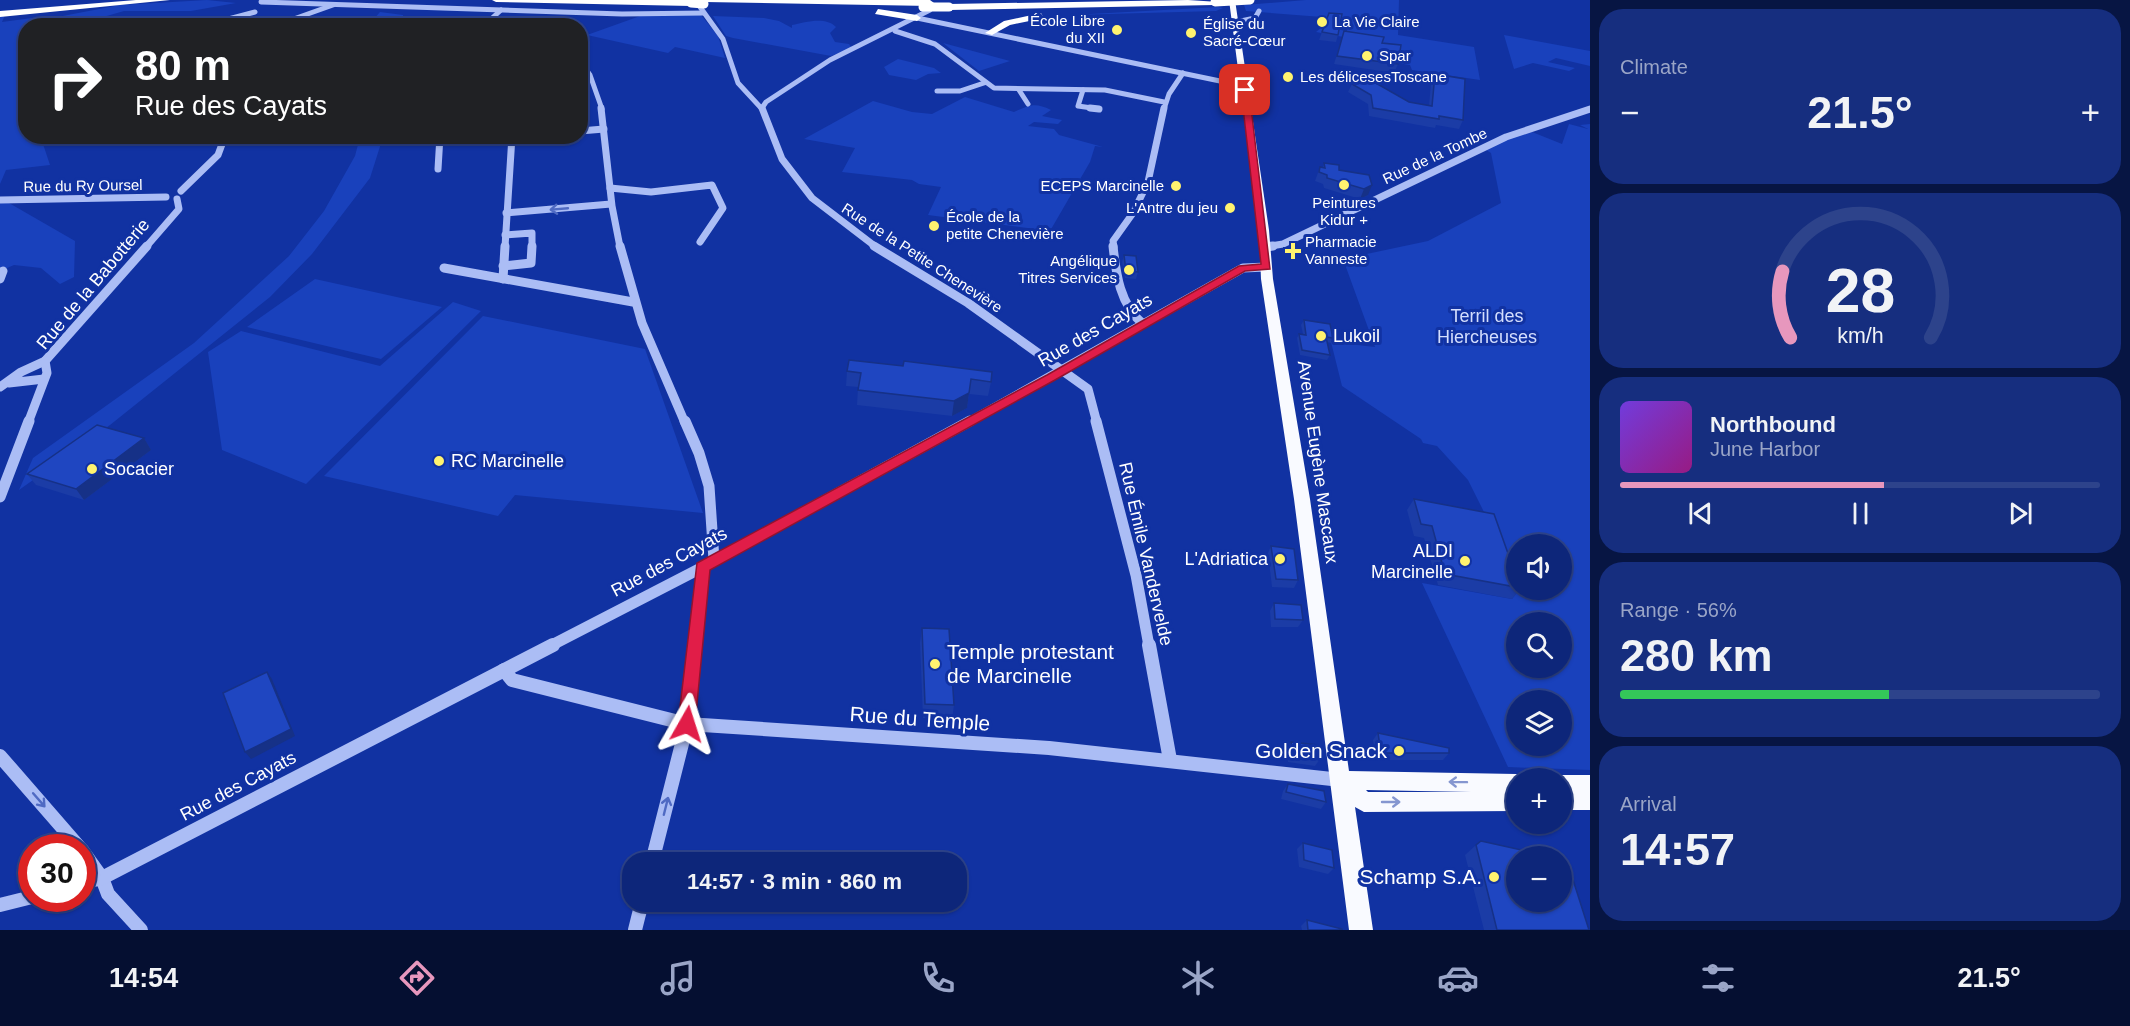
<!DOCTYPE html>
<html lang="en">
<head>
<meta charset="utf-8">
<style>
  :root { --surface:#0d267a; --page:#162e7f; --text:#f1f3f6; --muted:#9aa5c7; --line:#2d438b; --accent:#e797bd }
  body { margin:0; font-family:Helvetica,sans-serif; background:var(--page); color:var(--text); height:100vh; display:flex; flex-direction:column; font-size:22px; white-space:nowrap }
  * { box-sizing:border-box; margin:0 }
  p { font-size:20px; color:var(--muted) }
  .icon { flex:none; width:33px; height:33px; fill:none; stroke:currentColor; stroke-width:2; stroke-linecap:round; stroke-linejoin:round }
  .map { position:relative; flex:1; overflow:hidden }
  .sheet { display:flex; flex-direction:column; gap:9px; padding:9px; background:#071543; width:540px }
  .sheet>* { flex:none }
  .top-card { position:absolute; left:18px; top:18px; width:570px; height:126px; border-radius:24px; box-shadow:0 2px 4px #0004,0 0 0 2px var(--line); background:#202124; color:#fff; overflow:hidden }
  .controls { position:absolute; left:1506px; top:534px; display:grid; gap:12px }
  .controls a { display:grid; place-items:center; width:66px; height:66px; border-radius:50%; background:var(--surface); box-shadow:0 2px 4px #0004,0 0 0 2px var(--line); font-size:30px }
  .speed { position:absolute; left:18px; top:834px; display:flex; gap:12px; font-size:30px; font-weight:700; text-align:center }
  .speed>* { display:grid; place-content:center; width:78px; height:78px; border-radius:50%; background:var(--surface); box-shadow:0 2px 4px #0004,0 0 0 2px var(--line); line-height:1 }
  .speed .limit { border:9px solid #d22; background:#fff; color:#111 }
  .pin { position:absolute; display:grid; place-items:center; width:51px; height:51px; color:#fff; margin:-26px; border-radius:12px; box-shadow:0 3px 9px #0006 }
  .me { position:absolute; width:66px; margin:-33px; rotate:6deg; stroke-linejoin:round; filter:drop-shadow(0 0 4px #0008) }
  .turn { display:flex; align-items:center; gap:21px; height:126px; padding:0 18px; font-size:27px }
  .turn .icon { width:78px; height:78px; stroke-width:2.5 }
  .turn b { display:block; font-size:42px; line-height:51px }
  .big { font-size:45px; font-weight:600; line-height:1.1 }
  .sheet .widget { flex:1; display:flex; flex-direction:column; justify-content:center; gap:9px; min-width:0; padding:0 21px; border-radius:24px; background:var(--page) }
  .sheet .dial { align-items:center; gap:0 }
  .dial svg { height:156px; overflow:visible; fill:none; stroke:var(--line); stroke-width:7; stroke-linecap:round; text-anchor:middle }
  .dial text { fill:var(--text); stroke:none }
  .song { display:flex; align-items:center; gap:18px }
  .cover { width:72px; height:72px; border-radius:9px; background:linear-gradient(135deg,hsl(260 70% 55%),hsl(310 70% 35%)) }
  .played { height:6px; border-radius:3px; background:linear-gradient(90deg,var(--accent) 55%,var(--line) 55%) }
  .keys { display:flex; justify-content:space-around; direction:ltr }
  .heat { display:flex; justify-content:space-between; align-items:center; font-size:33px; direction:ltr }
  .charge { height:9px; border-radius:4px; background:linear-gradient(90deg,#34c759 56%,var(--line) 0) }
  .trip { position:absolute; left:622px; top:852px; width:345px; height:60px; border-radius:24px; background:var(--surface); box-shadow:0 2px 4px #0004,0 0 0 2px var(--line); font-weight:600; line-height:60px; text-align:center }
  .menu { display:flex; height:96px; justify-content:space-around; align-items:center; background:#050f31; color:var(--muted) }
  .menu .icon { width:42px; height:42px }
  .menu .current { color:var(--accent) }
  .menu b { font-size:27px; color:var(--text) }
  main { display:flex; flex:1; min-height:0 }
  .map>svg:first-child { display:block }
  .green { fill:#1941bc; fill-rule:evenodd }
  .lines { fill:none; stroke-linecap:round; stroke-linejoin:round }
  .minor-far4 { stroke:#abbdf5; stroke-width:5 }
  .minor-far3 { stroke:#abbdf5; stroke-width:7 }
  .minor-far2 { stroke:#abbdf5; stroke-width:9 }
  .minor-far1 { stroke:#abbdf5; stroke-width:11 }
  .minor { stroke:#abbdf5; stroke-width:14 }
  .major { fill:#f9faff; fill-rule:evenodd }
  .highway { fill:#fff; fill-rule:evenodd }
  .highway-bridge { stroke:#fff; stroke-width:9 }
  .wall { fill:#1b3ca6 }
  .shaded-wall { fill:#163187 }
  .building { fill:#1f46c1; stroke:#163187; stroke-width:1.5 }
  .oneway { stroke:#4f6ac3 }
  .oneway2 { stroke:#8596d0 }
  .route { fill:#e11d48; stroke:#92132f; stroke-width:1.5 }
  .poi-dot { fill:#fff36f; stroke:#1132a2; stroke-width:2 }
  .labels { text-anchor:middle; stroke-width:6; stroke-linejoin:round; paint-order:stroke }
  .far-poi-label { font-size:15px; fill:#fff; stroke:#1132a2; text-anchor:start }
  .far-street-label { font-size:15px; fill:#fff; stroke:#1132a2 }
  .street-label { font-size:18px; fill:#fff; stroke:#1132a2 }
  .park-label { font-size:18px; fill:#d4defe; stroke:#1132a2 }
  .poi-label { font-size:18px; fill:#fff; stroke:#1132a2; text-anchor:start }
  .near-poi-label { font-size:21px; fill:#fff; stroke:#1132a2; text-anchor:end }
  .near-street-label { font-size:21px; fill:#fff; stroke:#1132a2 }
</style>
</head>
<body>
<main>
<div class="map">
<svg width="1590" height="930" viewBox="0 0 1590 930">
  <rect width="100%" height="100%" fill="#1132a2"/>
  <g class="green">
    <path d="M207,0L236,3L191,11H124L79,24L81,25L26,26V136L50,137L42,141L50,165L6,170L0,184V16L5,15L2,22L47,16V19L120,5Z"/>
    <path d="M1306,0H1399L1398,35L1474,47L1480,80L1412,70L1410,65L1397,63L1400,53L1380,50L1382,44L1316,32L1322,27L1347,31L1348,19L1246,11L1244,5Z"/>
    <path d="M1218,7L1223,8L1216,11L1072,15Z"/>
    <path d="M380,12L403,15V25H369Z"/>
    <path d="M643,15H701L718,36L725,58L675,47L668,53L587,35Z"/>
    <path d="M713,16L764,18L779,21L792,28V25C805,22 826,16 836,27L830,33L835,42L849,44L852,48L831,56L733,38L726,36Z"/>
    <path d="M1504,35L1590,51V66L1556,58L1548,62L1575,68L1569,71L1533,63L1514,69Z"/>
    <path d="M943,43L1010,61L979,71Z"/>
    <path d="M898,59L934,68L941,73L928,74L916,80L889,75L884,67Z"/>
    <path d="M965,97L1014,112C1030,105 1035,102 1051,110L1042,116L1062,120L1058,124L1034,122L1028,126L1054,129L1059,135L1103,147L1095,146L1090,162L1050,231L928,215L941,187L919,184L912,180L842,172L855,148L804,139L873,101L912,112L932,114Z"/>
    <path d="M1569,124L1588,129L1580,125L1590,124V770L1508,767L1422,583L1512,599L1515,595L1489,522L1468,480L1437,446L1423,443L1421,439L1342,386L1331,342L1375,347L1343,259L1428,241L1501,203L1491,153L1483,148L1527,130L1562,144ZM1516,544H1562V590H1516ZM1516,622H1562V668H1516ZM1516,700H1562V746H1516Z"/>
    <path d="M360,137H383L370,178L312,254L270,297L110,425L19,490L33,458L194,343L289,256L324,211L355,156Z"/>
    <path d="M0,203H9L75,241L74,277L60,284L41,268L14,265L0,271Z"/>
    <path d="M315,279L442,307L381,359L247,327Z"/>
    <path d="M453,302L481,311L306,484L222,450L208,352L241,331L380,366Z"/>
    <path d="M483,316L645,349L703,513L515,495L498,516L324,476Z"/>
  </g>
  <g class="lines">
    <g class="minor-far4">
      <path d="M695,0L723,39L738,83L762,109"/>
      <path d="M261,2L622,14L704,13"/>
      <path d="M917,18L1244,86"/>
      <path d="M1236,22L1255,18L1259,11"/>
      <path d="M202,26L255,12"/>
      <path d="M274,26L333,5"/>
      <path d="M498,26L490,20L501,10"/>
      <path d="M895,31L935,44L994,88L1105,90L1164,102"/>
      <path d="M580,61L590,75L602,109"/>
      <path d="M1019,90L1028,104"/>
      <path d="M1083,90L1078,106L1099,109"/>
      <path d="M937,91H960L984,83"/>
      <path d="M762,108L766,102L830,60L930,10"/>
      <path d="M1164,109L1169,94L1183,73"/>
    </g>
    <g class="minor-far3">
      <path d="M601,108L612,206L620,247"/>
      <path d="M762,108L782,159L812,198L876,247"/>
      <path d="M1090,108L1099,109"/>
      <path d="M580,131L604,129"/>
      <path d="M440,140L498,136"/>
      <path d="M438,169L440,136"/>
      <path d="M610,188L651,192L712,185L723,208L700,242"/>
      <path d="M181,191L218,155L225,136"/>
      <path d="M0,200L166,197"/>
      <path d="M506,213L611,204"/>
      <path d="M505,235L532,233V247"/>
      <path d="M146,247L179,209L177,199"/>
      <path d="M505,247L512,136"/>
      <path d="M1114,247L1113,241L1133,213L1148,182L1164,108"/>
      <path d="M1265,247L1283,244L1506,137L1590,109"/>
    </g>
    <g class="minor-far2">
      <path d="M620,246L642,323L685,423"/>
      <path d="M874,246L968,303L1088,389L1097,423"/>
      <path d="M1113,246C1116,274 1120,305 1143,324"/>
      <path d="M1265,247L1273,246"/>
      <path d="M503,266L531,263L532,246"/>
      <path d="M444,268L633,302"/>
      <path d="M0,279L3,271"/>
      <path d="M503,279L505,246"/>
      <path d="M9,383L44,379"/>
      <path d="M0,387L21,372L45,361L147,246"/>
      <path d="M28,423L47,373L45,361"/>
      <path d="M967,423L1243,268L1267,267"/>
    </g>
    <g class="minor-far1">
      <path d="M685,421L699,453L709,486L714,560"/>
      <path d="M1096,421L1136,575L1149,646"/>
      <path d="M0,497L29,421"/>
      <path d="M550,646L703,567L970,421"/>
      <path d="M695,646L703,567"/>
    </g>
    <g class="minor">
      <path d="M1149,645L1170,760"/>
      <path d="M504,670L512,680L687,724L1049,748L1341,780"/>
      <path d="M0,756L80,848"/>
      <path d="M82,850L102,878L108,894L141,930"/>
      <path d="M652,862L687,724L695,645"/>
      <path d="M82,883L102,878L553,645"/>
      <path d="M0,905L32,897"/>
      <path d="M635,930L642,902"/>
    </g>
    <g class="major">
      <path d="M1229,0H1235L1269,230L1273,279L1310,499L1349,771L1516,774L1524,778H1516V811L1364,812L1355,807L1373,930H1349L1294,499L1261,279L1259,230ZM1366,790L1471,792H1368Z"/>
      <path d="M1562,775H1590V810H1562V778H1554Z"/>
    </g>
    <g class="highway">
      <path d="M136,0H170L0,17V11Z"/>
      <path d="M492,0H691L695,3L691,6L496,2Z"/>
      <path d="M701,0H930L934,3L930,6L705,2Z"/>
      <path d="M1188,0L1219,2L1215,5L949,10L945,7L949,4Z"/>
      <path d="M878,9L917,15L921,18L917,21L875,14Z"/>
      <path d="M1041,13L1044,18L1010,25L992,35L985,33L1004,21Z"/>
    </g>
    <g class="highway-bridge">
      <path d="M1215,2L1250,0"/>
      <path d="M691,3L704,4"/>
      <path d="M923,7H949"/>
    </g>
  </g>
  <g class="wall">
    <path d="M1329,13L1338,35L1336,42L1319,40Z"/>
    <path d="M1344,31L1382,43L1398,64L1394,73L1334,64Z"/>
    <path d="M1435,74L1463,120L1459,129L1436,125L1435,128L1369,116L1368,104L1348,92L1352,84L1409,102L1429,106L1431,83Z"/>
    <path d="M1324,163L1339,170L1369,175L1368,195L1360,199L1324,188L1323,184L1315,181L1320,167L1323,168Z"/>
    <path d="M1124,255L1138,272L1136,279L1125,278L1122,262Z"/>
    <path d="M1304,320L1333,338L1331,343L1327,342L1330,355L1327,360L1300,355L1297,338L1299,334H1303L1301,325Z"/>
    <path d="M849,360L991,382L988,396L969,394L967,408L952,416L857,405L858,387L846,386L847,371Z"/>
    <path d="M144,438L151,450L84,500L36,485L27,474Z"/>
    <path d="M1414,499L1516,576V590H1520L1512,599L1438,585L1424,538L1414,536L1407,510Z"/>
    <path d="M1271,546L1298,580L1294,588L1272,587L1268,553Z"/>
    <path d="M1274,603L1303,620L1298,627H1271L1270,611Z"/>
    <path d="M922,628L954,705L952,720L923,718L920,643Z"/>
    <path d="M1378,733L1449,753L1443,760H1376L1373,740Z"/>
    <path d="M1291,742L1320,759L1315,766L1288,762L1286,749Z"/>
    <path d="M1288,784L1326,802L1321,809L1281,799L1283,791Z"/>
    <path d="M1303,843L1334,868L1328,874L1299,867L1297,849Z"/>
    <path d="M1476,845L1589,930H1484L1465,855Z"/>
    <path d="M1307,920L1342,930H1302L1301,926Z"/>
  </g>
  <g class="shaded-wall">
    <path d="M1372,185L1368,195L1360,199L1364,189Z"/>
    <path d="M969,393L967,408L952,416L954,401Z"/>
    <path d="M144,438L151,450L84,500L76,489Z"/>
    <path d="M267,672L272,679L295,736L251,759L245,752Z"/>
  </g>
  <g class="building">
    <path d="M1329,13L1342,14L1338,35L1322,32Z"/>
    <path d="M1344,31L1384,37L1382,43L1401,45L1398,64L1337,56Z"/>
    <path d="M1435,74L1465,79L1463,120L1439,116V119L1373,108L1371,95L1352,84L1374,82L1409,102L1432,106Z"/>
    <path d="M1324,163L1339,165V170L1369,175L1372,185L1364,189L1327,178V175L1319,172L1320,167L1325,168Z"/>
    <path d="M1124,255L1136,256L1138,272L1126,271Z"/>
    <path d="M1304,320L1330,324L1333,338L1326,337L1330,355L1302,350L1299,334L1306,335Z"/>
    <path d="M849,360L903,366L904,361L992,372L991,382L971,379L969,393L954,401L858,390L861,373L847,371Z"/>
    <path d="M97,425L144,438L76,489L27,474Z"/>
    <path d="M1414,499L1494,514L1516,576V587L1445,574L1432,526L1421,524Z"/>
    <path d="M1271,546L1294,549L1298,580L1276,579Z"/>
    <path d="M1274,603L1301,605L1303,620L1275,619Z"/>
    <path d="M922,628L949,629L954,705L925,704Z"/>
    <path d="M267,672L291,729L245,752L223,693Z"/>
    <path d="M1378,733L1449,748V753H1381Z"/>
    <path d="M1291,742L1318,745L1320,759L1293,754Z"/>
    <path d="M1288,784L1324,791L1326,802L1286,792Z"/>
    <path d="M1481,841L1548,856H1516V902H1562V860L1567,861L1589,930H1497L1476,845Z"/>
    <path d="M1303,843L1332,850L1334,868L1304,860Z"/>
    <path d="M1307,920L1342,929V930H1308Z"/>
  </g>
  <defs><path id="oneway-shaft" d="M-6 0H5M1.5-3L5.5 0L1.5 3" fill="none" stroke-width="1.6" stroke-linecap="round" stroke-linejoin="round" transform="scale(1.5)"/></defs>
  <g class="oneway">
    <use href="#oneway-shaft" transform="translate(559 209) rotate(175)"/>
    <use href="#oneway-shaft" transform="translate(39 800) rotate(49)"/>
    <use href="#oneway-shaft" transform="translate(666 806) rotate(-76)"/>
  </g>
  <g class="oneway2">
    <use href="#oneway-shaft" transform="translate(1458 782) rotate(-179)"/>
    <use href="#oneway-shaft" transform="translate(1391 802)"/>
  </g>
  <path class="route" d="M1245,88L1249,90L1270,269L1245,271L1055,380L710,570L695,724L693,729L687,732L680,729L678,724L697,563L1047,375L1239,266L1261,264L1241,90Z"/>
  <g class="poi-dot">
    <circle cx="1322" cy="22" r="6"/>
    <circle cx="1117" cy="30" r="6"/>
    <circle cx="1191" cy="33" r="6"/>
    <circle cx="1367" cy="56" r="6"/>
    <circle cx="1288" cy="77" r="6"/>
    <circle cx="1344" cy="185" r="6"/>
    <circle cx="1176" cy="186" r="6"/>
    <circle cx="1230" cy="208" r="6"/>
    <circle cx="934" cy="226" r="6"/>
    <path d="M1290 242h6v6h6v6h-6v6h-6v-6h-6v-6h6z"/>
    <circle cx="1129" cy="270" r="6"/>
    <circle cx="1321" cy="336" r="6"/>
    <circle cx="439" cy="461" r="6"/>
    <circle cx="92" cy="469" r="6"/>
    <circle cx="1280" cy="559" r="6"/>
    <circle cx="1465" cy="561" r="6"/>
    <circle cx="935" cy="664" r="6"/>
    <circle cx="1399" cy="751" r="6"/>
    <circle cx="1494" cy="877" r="6"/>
  </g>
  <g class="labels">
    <g class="far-poi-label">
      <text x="1105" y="26" text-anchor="end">École Libre<tspan x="1105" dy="17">du XII</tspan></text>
      <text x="1334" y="27">La Vie Claire</text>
      <text x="1203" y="29">Église du<tspan x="1203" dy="17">Sacré-Cœur</tspan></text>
      <text x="1379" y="61">Spar</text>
      <text x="1300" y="82">Les délicesesToscane</text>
      <text x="1164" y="191" text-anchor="end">ECEPS Marcinelle</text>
      <text x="1344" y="208" text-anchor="middle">Peintures<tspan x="1344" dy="17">Kidur +</tspan></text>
      <text x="1218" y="213" text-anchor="end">L'Antre du jeu</text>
      <text x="946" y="222">École de la<tspan x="946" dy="17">petite Chenevière</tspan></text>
      <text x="1305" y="247">Pharmacie<tspan x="1305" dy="17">Vanneste</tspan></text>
      <text x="1117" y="266" text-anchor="end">Angélique<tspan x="1117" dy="17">Titres Services</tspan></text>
    </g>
    <g class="far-street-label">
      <text transform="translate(1435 156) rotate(-25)" y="5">Rue de la Tombe</text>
      <text transform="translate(83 186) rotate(-1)" y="5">Rue du Ry Oursel</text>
      <text transform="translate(922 258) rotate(33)" y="5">Rue de la Petite Chenevière</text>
    </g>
    <g class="street-label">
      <text transform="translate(93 284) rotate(-50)" y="6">Rue de la Babotterie</text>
      <text transform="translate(1095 330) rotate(-30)" y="6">Rue des Cayats</text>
      <text transform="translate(1318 462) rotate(82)" y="6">Avenue Eugène Mascaux</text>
      <text transform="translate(1146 554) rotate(77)" y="6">Rue Émile Vandervelde</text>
      <text transform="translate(669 562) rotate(-28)" y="6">Rue des Cayats</text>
      <text transform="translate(238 786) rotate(-28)" y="6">Rue des Cayats</text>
    </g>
    <g class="park-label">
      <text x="1487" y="322">Terril des<tspan x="1487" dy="21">Hiercheuses</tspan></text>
    </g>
    <g class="poi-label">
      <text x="1333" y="342">Lukoil</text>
      <text x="451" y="467">RC Marcinelle</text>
      <text x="104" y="475">Socacier</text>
      <text x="1453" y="557" text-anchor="end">ALDI<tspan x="1453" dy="21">Marcinelle</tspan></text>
      <text x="1268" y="565" text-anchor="end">L'Adriatica</text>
    </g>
    <g class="near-poi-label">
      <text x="947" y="659" text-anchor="start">Temple protestant<tspan x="947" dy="24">de Marcinelle</tspan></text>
      <text x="1387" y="758">Golden Snack</text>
      <text x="1482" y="884">Schamp S.A.</text>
    </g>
    <g class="near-street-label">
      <text transform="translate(920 719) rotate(4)" y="7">Rue du Temple</text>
    </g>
  </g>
</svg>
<div class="controls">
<a><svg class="icon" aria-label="sound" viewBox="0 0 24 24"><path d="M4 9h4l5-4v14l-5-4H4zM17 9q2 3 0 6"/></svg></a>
<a><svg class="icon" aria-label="search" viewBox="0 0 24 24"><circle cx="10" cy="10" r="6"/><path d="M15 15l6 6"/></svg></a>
<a><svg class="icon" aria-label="layers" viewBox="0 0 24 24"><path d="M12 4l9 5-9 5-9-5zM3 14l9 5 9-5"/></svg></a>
<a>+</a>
<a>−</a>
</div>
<div class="speed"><div class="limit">30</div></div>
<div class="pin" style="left:1245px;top:90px;background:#d93025"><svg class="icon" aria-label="arrive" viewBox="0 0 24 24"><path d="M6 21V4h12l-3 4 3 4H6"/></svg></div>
<svg class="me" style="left:687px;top:724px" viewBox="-20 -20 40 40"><path d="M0-17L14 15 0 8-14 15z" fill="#e11d48" stroke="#fff" stroke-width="4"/></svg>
<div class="trip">14:57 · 3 min · 860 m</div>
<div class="top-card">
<div class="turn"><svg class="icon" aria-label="right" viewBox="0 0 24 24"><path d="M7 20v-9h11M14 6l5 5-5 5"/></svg><div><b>80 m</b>Rue des Cayats</div></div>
</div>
</div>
<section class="sheet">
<div class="widget"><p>Climate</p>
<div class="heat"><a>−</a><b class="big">21.5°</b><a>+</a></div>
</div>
<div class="widget dial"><svg viewBox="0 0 100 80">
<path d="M14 69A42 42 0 1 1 86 69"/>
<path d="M14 69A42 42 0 0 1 10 35" stroke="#e797bd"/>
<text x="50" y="56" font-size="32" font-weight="700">28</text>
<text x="50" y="72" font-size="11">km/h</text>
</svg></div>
<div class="widget">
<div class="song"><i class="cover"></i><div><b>Northbound</b><p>June Harbor</p></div></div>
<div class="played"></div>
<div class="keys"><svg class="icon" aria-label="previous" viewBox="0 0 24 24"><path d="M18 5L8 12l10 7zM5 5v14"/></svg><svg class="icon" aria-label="pause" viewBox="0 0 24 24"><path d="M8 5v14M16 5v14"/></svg><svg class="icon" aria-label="next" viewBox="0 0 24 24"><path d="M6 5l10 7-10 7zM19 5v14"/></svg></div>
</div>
<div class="widget"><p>Range · 56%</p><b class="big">280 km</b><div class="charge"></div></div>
<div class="widget"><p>Arrival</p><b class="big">14:57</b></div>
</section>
</main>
<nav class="menu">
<b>14:54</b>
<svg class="icon current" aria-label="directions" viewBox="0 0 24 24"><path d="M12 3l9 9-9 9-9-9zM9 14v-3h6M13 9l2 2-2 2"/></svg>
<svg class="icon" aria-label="music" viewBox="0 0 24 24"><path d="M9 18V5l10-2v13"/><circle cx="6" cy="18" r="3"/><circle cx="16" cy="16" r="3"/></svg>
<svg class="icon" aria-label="phone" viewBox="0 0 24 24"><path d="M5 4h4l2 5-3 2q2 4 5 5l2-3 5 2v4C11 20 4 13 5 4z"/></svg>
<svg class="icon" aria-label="climate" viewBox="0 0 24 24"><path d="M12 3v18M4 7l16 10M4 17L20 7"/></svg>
<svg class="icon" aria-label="car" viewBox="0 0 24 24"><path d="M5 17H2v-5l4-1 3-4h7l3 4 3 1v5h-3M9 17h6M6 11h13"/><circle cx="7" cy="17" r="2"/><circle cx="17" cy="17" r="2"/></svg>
<svg class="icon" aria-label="filters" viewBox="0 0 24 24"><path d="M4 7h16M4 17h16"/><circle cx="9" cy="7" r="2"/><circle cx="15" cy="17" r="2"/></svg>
<b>21.5°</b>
</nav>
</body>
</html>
